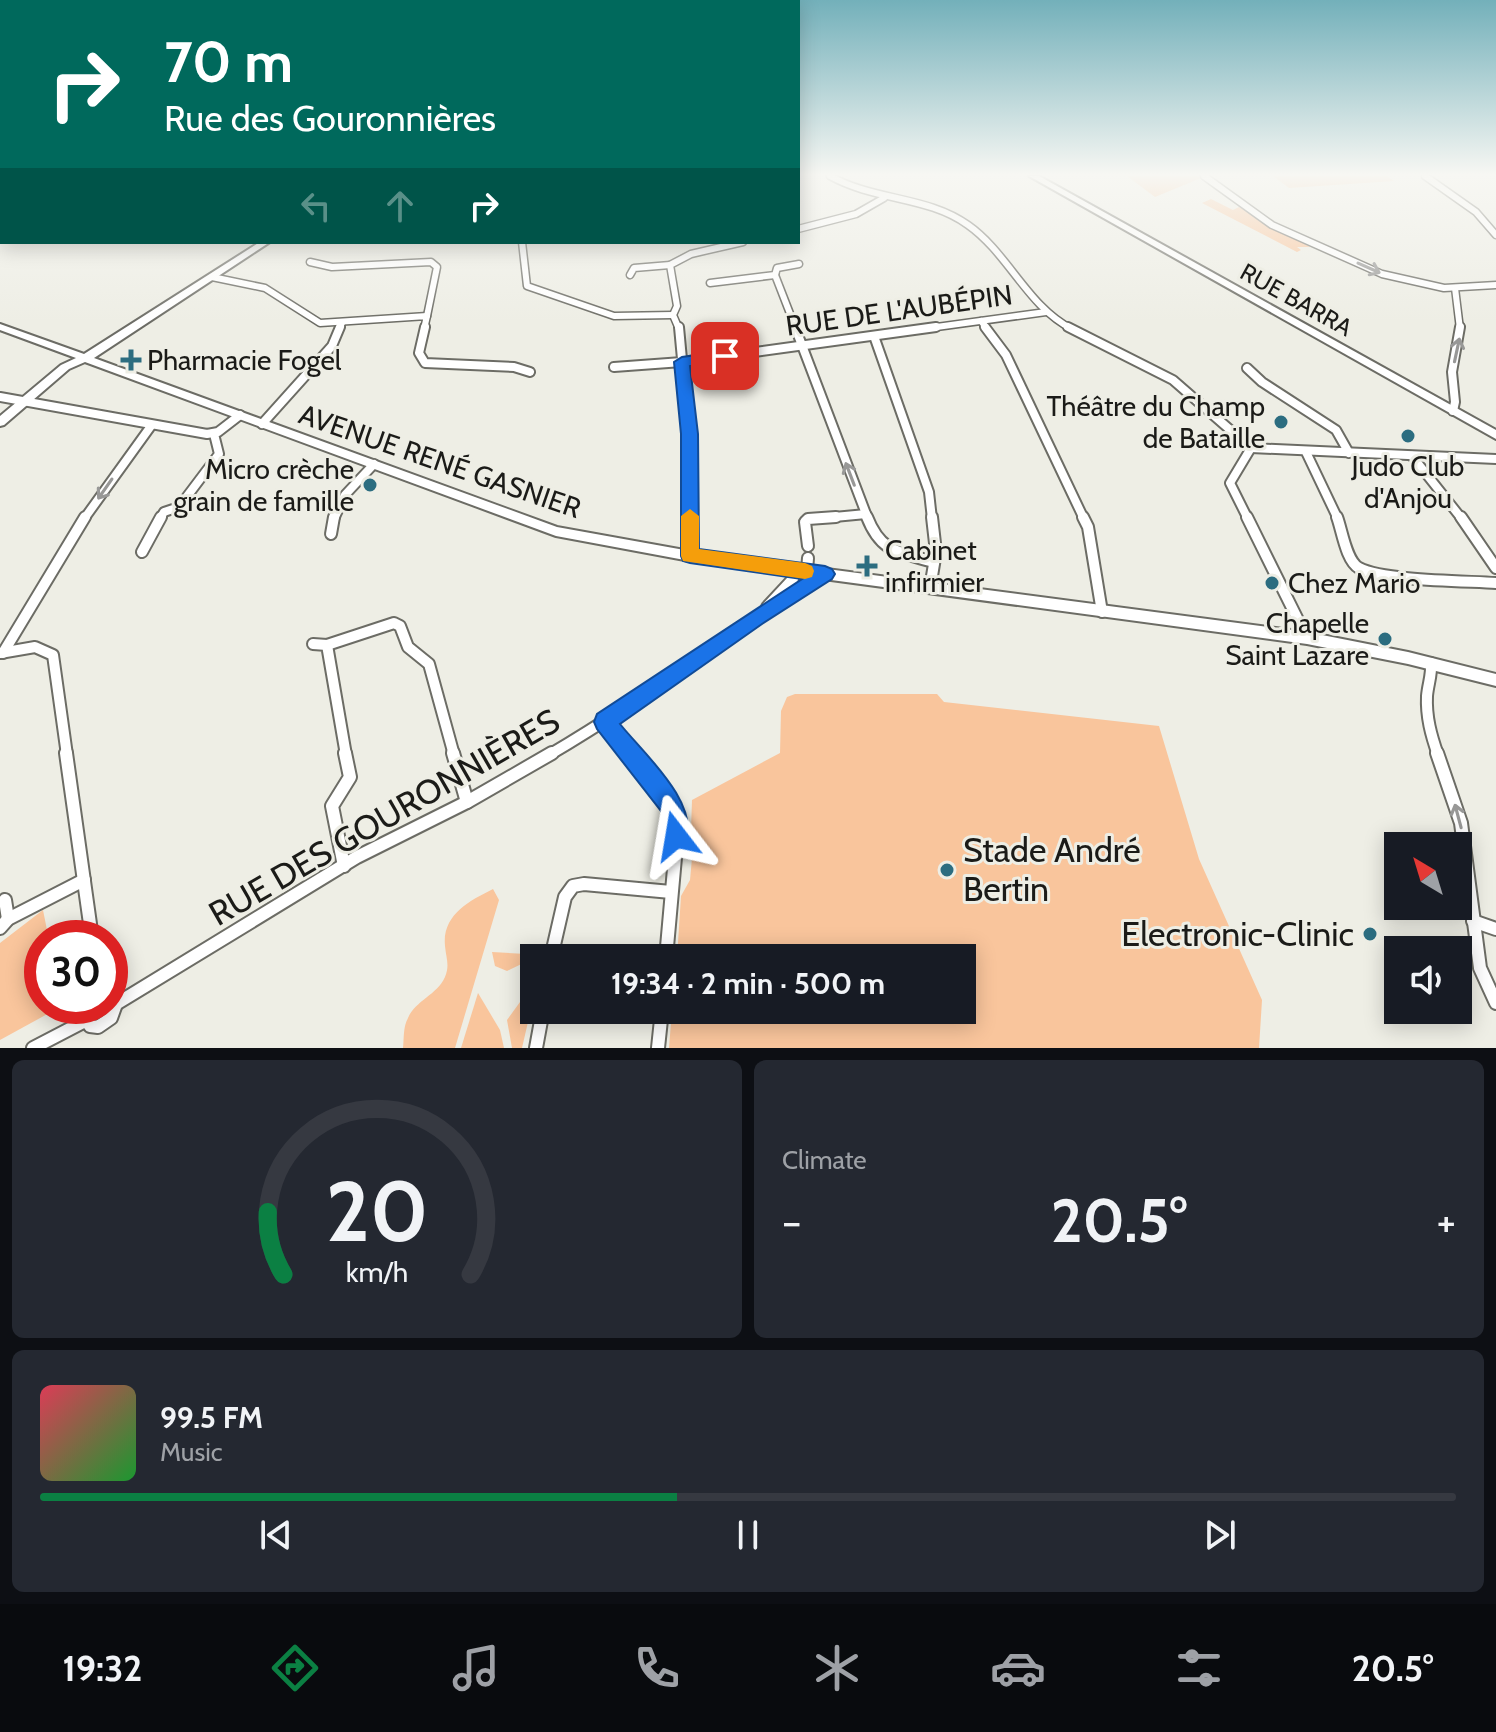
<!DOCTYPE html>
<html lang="en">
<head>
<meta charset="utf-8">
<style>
  :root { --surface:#171b24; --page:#242831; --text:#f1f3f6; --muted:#9ea1a6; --line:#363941; --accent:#0b8043 }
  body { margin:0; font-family:Cabin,sans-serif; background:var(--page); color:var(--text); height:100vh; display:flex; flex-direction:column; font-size:30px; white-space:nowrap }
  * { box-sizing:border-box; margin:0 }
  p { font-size:26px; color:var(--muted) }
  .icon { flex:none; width:44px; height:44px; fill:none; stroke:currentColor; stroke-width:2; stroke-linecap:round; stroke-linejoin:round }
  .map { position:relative; height:1048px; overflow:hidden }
  .sheet { display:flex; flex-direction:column; gap:12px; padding:12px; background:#0d0f14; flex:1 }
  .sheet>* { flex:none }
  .banner { position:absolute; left:0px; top:0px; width:800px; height:244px; box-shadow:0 4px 20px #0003; background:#00695c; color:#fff; overflow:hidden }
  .needle { width:52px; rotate:322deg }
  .controls { position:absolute; left:1384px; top:832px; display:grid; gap:16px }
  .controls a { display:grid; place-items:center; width:88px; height:88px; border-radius:0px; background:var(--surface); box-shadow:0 4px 20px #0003; font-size:40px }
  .speed { position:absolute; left:24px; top:920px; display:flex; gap:16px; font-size:40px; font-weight:700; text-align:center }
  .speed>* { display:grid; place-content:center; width:104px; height:104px; border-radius:50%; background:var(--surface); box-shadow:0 4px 20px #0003; line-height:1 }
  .speed .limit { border:12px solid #d22; background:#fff; color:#111 }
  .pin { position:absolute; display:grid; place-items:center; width:68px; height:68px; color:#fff; margin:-34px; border-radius:16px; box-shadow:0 4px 12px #0006 }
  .me { position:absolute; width:88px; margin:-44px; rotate:346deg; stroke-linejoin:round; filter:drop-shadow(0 0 6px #0008) }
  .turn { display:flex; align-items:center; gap:28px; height:168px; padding:0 32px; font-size:36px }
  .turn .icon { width:104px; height:104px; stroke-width:2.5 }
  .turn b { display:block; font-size:56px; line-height:68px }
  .lanes { display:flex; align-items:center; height:76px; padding:0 32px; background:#0003; justify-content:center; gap:40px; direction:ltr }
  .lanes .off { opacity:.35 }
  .big { font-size:60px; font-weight:700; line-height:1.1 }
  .sheet .widget { flex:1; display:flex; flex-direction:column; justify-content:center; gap:12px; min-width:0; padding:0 28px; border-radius:12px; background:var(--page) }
  .sheet .dial { align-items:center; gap:0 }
  .dial svg { height:208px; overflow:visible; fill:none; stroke:var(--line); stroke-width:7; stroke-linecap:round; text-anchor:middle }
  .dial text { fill:var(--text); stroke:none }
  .song { display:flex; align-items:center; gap:24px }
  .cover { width:96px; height:96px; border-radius:12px; background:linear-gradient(135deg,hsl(350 70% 55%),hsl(130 70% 35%)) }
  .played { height:8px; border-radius:4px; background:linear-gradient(90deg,var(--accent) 45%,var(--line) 45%) }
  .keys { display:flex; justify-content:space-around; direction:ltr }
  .heat { display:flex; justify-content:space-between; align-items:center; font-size:44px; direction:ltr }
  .sheet .tiles { flex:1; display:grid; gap:12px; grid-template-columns:1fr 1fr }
  .widget:last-child { grid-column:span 2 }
  .trip { position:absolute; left:520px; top:944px; width:456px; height:80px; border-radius:0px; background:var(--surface); box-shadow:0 4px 20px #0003; font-weight:700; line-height:80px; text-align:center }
  .dock { display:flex; height:128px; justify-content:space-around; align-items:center; background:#090b0e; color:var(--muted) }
  .dock .icon { width:56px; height:56px }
  .dock .selected { color:var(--accent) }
  .dock b { font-size:36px; color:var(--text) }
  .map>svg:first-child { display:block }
  .green { fill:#f9c59c }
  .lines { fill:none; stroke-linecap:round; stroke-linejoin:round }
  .street-far3-casing { stroke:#6c6c65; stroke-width:9 }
  .street-far2-casing { stroke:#6c6c65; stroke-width:12 }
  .street-far1-casing { stroke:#6c6c65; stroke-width:14 }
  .street-casing { stroke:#6c6c65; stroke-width:16 }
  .secondary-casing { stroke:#6c6c65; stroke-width:4 }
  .street-far3 { stroke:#fff; stroke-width:6 }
  .street-far2 { stroke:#fff; stroke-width:8 }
  .street-far1 { stroke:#fff; stroke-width:10 }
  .street { stroke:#fff; stroke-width:12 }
  .secondary { fill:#fff; fill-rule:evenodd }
  .oneway { stroke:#989897 }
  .route { fill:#1a73e8; stroke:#114b97; stroke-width:2 }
  .slow { fill:#f59e0b }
  .poi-dot { fill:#2c6d80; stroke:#eeeee5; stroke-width:3 }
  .labels { text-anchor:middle; stroke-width:6; stroke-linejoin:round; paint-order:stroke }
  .far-street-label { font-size:24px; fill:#1b1b18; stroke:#eeeee5 }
  .street-label { font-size:28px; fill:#1b1b18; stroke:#eeeee5 }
  .poi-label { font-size:28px; fill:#1b1b18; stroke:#eeeee5; text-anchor:start }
  .near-street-label { font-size:34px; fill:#1b1b18; stroke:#eeeee5 }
  .near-poi-label { font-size:34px; fill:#1b1b18; stroke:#eeeee5; text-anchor:start }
</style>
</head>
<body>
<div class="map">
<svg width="1496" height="1048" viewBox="0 0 1496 1048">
  <rect width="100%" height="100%" fill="#eeeee5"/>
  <g class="green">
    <path d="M1127,176H1199L1201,178L1155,197Z"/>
    <path d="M1273,176H1387L1394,181L1289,188Z"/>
    <path d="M1211,199L1233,210L1239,207L1310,247H1297L1301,250L1297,252L1202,203Z"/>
    <path d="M795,694H937L944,702L1159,726L1199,859L1262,1000L1259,1048H669L672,1010H962V958H677L681,896L690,880L694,836L691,829L692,800L780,753L781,711L787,697Z"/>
    <path d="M493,889L499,900L455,1048H403C404,1038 403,1027 408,1018C416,1000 437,995 445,977C450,965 446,958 445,946C442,915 469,901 493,889Z"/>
    <path d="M43,910L47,930L65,923L67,938H42V1006H62L0,1040V943Z"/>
    <path d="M492,952L544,955L543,958H534L507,971L495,966Z"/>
    <path d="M534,969V996L522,1048H512L507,1020L533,984L521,975Z"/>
    <path d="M478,993L500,1030L504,1048H461Z"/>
  </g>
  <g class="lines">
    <defs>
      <g id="street-far3">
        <path d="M830,176C875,201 928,196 968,225C1008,253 1028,307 1072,329"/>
        <path d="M1204,176L1272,225L1382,274L1444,288L1496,285"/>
        <path d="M1425,176L1476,212L1496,235"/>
        <path d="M798,229L856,214L884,198"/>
        <path d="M522,242L527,286L614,316L673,315"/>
        <path d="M310,262L332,267L431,262L437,267L427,316"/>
        <path d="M630,275L634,268L670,265"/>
        <path d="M775,275L796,329"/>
        <path d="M212,277L265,288L320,323L427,316L424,329"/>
        <path d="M710,283L775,275L777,268L799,264"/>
        <path d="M1455,288L1460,329"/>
        <path d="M981,321L987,329"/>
        <path d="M339,329L342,323"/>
        <path d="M679,329L673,315L677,306L670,265L691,254L743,242"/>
        <path d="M922,329L1046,312"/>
      </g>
      <g id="street-far2">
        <path d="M425,327L419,353L425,363L514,367L530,372"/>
        <path d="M679,327L689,434L690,519"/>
        <path d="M795,327L868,519"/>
        <path d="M985,327L1006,355L1084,519"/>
        <path d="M1068,327L1173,380L1251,448"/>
        <path d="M874,336L929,492L932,519"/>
        <path d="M614,367L682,362L936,327"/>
        <path d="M1247,368L1262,382L1336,430L1349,453"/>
        <path d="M0,397L207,434L218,432L240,415"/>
        <path d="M1453,411L1455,402L1452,372L1460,327"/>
        <path d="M262,424L332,346L340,327"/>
        <path d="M1251,448L1496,459"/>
        <path d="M1306,452L1338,519"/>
        <path d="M1412,456L1462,519"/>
        <path d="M84,519L151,426"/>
        <path d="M160,519L164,512L179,507L219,454L214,434"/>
        <path d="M334,519L345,495L374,464"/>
        <path d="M813,519L866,514"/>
        <path d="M1248,519L1230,483L1251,448"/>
      </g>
      <g id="street-far1">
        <path d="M690,517V556"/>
        <path d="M867,517C881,553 899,552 934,562"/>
        <path d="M1083,517L1088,527L1102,612"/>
        <path d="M1247,517L1307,638"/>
        <path d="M1337,517C1342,530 1346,561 1359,568C1383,581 1466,581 1496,583"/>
        <path d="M1461,517L1496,568"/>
        <path d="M331,534L334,517"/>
        <path d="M808,546L805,522L808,519L836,517"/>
        <path d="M142,552L161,517"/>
        <path d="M807,571L808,558"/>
        <path d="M930,588L936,552L932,517"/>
        <path d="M767,607L793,579L792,569"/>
        <path d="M313,644L327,645L346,755"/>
        <path d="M327,645L394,623L400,626L408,647L429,664L454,755"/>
        <path d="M0,653L35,647L53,655L67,755"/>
        <path d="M3,653L85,517"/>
        <path d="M1431,663C1432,675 1428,684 1427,696C1426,717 1431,735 1438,755"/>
        <path d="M605,722L631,755"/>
        <path d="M549,755C644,699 732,633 825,574"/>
      </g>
      <g id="street">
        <path d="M66,753L92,938"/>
        <path d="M453,753L467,802"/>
        <path d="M629,753L675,811L678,824L666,958"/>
        <path d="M1437,753L1461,823L1480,968L1496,1003"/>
        <path d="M344,866L332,806L350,777L345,753"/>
        <path d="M5,900L8,919"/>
        <path d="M1473,921L1496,929"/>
        <path d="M0,928L8,919L84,880"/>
        <path d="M551,958L565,897L573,886L584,884L671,892"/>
        <path d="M116,1004L357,857L467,802L552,753"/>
        <path d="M92,1006L87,1020L90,1026L98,1027L111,1018L116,1004L110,998"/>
        <path d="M33,1048L87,1020"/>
        <path d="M536,1048L543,1010"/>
        <path d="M658,1048L662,1010"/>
      </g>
      <g id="secondary">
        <path d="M1029,176H1039L1496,430V439Z"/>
        <path d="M260,242H270L94,358L557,527L690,551L1307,632L1408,652L1496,674V686L1408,664L1307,644L690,561L556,536L85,362L69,369L4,425L0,426V416L61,365L76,358L0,330V324L84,354Z"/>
      </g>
    </defs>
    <use href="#street-far3" class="street-far3-casing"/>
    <use href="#street-far2" class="street-far2-casing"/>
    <use href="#street-far1" class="street-far1-casing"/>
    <use href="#street" class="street-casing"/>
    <use href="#secondary" class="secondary-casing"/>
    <use href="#street-far3" class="street-far3"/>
    <use href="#street-far2" class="street-far2"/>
    <use href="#street-far1" class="street-far1"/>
    <use href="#street" class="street"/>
    <use href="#secondary" class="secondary"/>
  </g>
  <defs><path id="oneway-shaft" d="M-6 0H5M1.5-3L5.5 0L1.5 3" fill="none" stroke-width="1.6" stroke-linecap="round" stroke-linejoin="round" transform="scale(2)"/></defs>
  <g class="oneway">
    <use href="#oneway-shaft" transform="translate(1369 268) rotate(24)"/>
    <use href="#oneway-shaft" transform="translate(1457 350) rotate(-78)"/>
    <use href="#oneway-shaft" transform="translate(850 474) rotate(-111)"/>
    <use href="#oneway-shaft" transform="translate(105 489) rotate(125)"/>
    <use href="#oneway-shaft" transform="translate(1458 816) rotate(-105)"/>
  </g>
  <linearGradient id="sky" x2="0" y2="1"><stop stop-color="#73b0ba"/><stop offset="0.54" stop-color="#f7f7f3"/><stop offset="1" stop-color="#f7f7f3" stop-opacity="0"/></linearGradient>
  <rect width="1496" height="323" fill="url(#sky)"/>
  <path class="route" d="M725,351L732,356L730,360L690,366L698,434L699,549L825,566L832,569L835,574L832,579L762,624L620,724C644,754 702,804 685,845L676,848L668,845L664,815L597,729L594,722L597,714L802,579L690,563L683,561L681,556V434L674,362L682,357Z"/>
  <path class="slow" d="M690,509L699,516V549L805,563L812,566L814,571L812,577L805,579L683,561L681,556V516Z"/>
  <g class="poi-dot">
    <path d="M127 348h8v8h8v8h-8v8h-8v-8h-8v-8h8z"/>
    <circle cx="1281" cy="422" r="8"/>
    <circle cx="1408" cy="436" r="8"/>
    <circle cx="370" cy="485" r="8"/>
    <path d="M863 554h8v8h8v8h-8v8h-8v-8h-8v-8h8z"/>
    <circle cx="1272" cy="583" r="8"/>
    <circle cx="1385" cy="639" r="8"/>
    <circle cx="947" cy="870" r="8"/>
    <circle cx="1370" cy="934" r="8"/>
  </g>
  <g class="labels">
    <g class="far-street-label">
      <text transform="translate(1296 300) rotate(29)" y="8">RUE BARRA</text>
    </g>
    <g class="street-label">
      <text transform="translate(899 310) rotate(-8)" y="10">RUE DE L'AUBÉPIN</text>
      <text transform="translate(440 461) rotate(19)" y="10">AVENUE RENÉ GASNIER</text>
    </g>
    <g class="poi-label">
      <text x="147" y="370">Pharmacie Fogel</text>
      <text x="1265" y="416" text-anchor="end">Théâtre du Champ<tspan x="1265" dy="32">de Bataille</tspan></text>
      <text x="1408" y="476" text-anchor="middle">Judo Club<tspan x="1408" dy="32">d'Anjou</tspan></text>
      <text x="354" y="479" text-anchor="end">Micro crèche<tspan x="354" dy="32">grain de famille</tspan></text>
      <text x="885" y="560">Cabinet<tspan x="885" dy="32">infirmier</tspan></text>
      <text x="1288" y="593">Chez Mario</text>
      <text x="1369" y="633" text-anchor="end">Chapelle<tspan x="1369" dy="32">Saint Lazare</tspan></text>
    </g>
    <g class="near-street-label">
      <text transform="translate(384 817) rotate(-30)" y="12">RUE DES GOURONNIÈRES</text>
    </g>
    <g class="near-poi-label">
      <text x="963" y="862">Stade André<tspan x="963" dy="39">Bertin</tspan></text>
      <text x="1354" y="946" text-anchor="end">Electronic-Clinic</text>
    </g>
  </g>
</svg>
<div class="controls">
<a><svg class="needle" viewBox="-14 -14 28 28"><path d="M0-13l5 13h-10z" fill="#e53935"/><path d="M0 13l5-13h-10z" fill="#9ea1a6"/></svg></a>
<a><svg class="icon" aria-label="sound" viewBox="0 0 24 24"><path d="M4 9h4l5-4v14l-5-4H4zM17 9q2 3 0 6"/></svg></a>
</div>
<div class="speed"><div class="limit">30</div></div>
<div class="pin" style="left:725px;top:356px;background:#d93025"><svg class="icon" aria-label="arrive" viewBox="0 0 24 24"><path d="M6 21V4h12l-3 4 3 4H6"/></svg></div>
<svg class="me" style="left:676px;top:836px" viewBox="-20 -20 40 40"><path d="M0-17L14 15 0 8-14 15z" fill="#1a73e8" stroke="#fff" stroke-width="4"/></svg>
<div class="trip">19:34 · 2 min · 500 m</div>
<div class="banner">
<div class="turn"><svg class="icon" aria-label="right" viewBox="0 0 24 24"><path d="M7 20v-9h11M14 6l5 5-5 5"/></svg><div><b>70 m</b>Rue des Gouronnières</div></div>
<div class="lanes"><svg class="icon off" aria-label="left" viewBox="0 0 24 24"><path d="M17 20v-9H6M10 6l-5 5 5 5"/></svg><svg class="icon off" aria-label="ahead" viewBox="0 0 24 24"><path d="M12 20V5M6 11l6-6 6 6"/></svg><svg class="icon" aria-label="right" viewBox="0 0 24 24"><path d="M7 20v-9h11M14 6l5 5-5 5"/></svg></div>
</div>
</div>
<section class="sheet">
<div class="tiles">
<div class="widget dial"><svg viewBox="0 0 100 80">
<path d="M14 69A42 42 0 1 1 86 69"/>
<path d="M14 69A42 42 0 0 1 8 45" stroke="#0b8043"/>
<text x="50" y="56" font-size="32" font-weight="700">20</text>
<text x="50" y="72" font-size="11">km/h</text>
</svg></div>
<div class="widget"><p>Climate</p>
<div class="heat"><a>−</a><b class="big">20.5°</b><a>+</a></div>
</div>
<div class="widget">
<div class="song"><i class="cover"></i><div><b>99.5 FM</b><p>Music</p></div></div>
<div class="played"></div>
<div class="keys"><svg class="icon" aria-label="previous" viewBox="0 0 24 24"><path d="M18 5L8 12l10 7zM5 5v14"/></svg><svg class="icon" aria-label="pause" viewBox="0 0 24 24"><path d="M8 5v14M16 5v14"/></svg><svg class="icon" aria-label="next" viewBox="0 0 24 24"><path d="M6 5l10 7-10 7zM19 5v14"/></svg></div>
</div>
</div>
</section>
<nav class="dock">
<b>19:32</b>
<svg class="icon selected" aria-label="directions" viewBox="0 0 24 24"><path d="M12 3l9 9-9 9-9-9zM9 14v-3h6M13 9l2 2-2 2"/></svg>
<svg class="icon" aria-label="music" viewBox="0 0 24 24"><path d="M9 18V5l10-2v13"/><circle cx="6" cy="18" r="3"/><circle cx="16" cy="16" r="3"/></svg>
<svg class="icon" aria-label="phone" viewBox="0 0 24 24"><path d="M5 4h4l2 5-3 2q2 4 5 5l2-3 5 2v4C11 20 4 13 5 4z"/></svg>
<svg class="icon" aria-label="climate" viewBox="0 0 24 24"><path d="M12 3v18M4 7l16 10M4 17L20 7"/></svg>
<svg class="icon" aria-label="car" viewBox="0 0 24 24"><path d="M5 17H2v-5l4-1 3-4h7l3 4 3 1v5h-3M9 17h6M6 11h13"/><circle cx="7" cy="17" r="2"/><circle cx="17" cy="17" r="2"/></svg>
<svg class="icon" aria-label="filters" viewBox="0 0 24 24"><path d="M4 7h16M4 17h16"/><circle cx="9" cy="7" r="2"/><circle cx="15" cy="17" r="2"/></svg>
<b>20.5°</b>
</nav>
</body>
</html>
